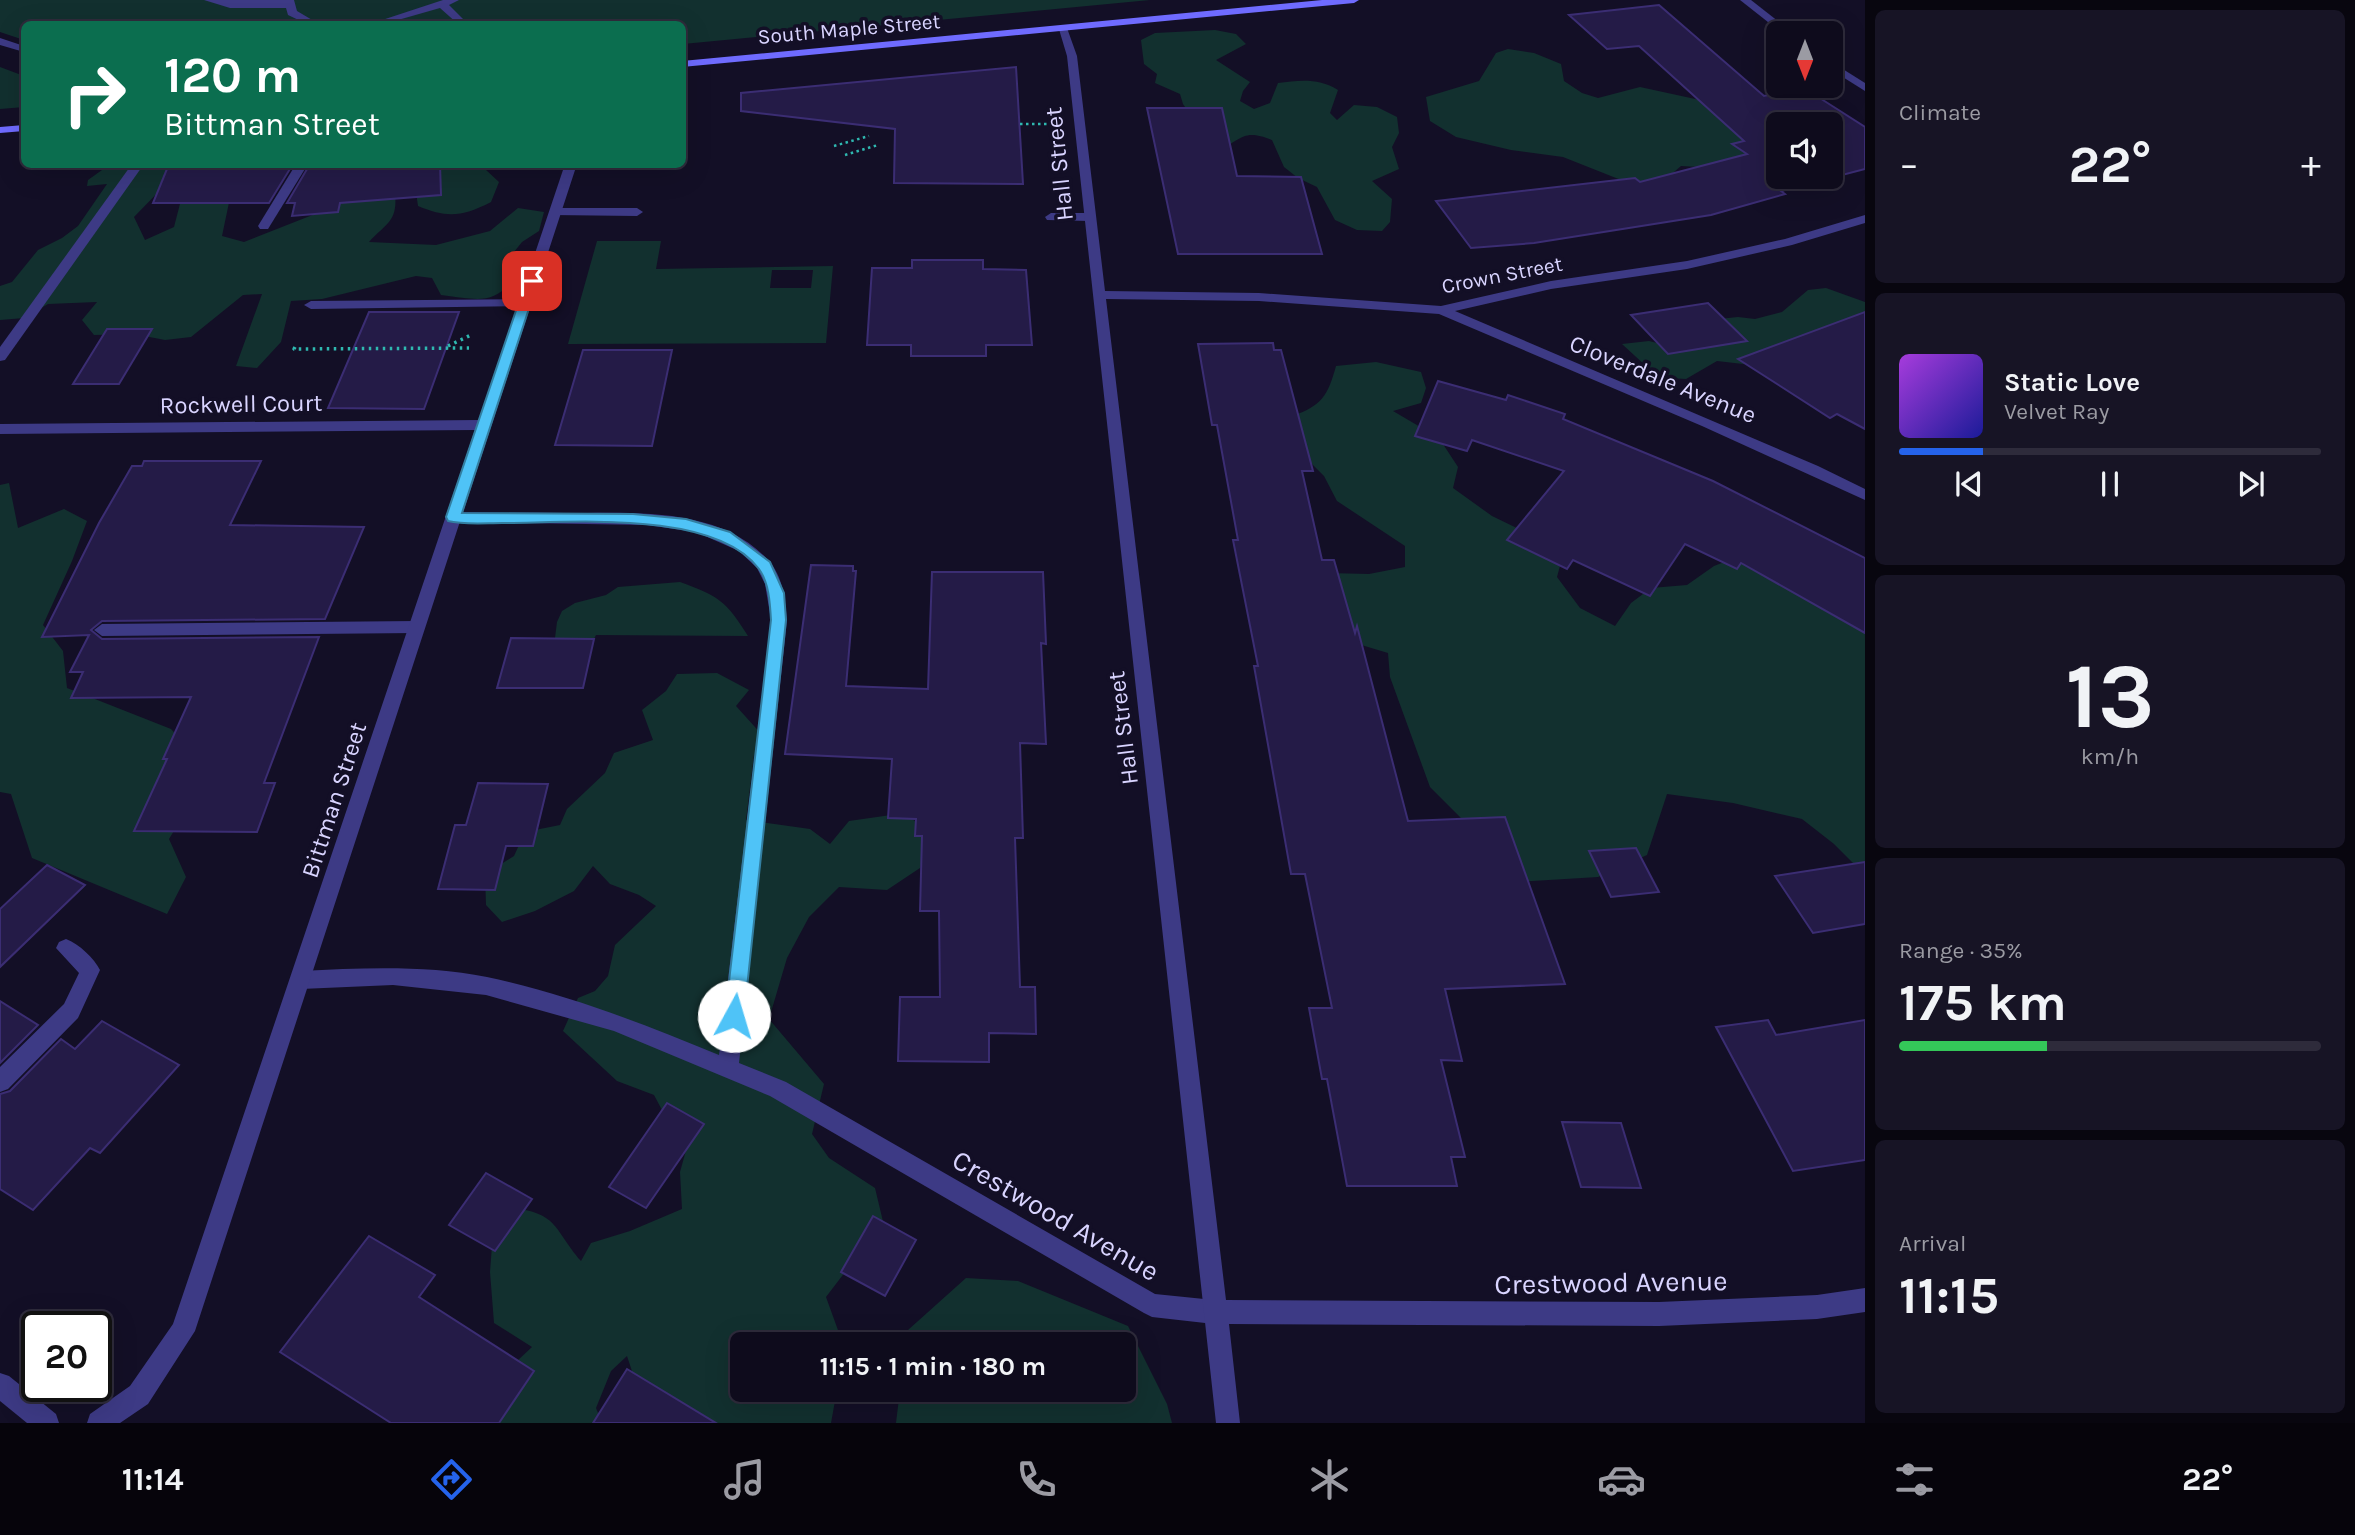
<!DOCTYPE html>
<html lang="en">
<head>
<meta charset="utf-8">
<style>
  :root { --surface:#0e0b1c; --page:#171425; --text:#f1f3f6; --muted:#9b9ba3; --line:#2e2b3b; --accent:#2563eb }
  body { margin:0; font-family:Karla,sans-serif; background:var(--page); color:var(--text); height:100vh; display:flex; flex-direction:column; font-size:26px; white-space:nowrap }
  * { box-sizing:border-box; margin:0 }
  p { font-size:23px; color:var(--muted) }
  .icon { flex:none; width:38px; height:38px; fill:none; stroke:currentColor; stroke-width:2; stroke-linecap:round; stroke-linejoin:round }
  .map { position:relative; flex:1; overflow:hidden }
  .sheet { display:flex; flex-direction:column; gap:10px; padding:10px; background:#08060f; width:490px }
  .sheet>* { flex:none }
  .guide { position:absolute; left:21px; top:21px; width:665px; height:147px; border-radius:10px; box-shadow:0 7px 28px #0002,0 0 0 2px var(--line); background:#0b6e4f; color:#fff; overflow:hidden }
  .needle { width:46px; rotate:180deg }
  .controls { position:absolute; left:1766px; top:21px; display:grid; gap:14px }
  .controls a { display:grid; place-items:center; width:77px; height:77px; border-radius:10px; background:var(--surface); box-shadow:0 7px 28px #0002,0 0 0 2px var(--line); font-size:35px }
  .speed { position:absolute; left:21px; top:1311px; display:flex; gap:14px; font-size:35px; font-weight:700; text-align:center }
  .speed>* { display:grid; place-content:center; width:91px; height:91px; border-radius:50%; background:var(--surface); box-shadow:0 7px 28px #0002,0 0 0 2px var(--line); line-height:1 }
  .speed .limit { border:4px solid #111; border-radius:10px; background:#fff; color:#111 }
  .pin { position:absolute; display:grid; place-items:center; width:60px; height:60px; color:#fff; margin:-30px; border-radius:14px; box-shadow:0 4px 10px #0006 }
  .me { position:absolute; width:77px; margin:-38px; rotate:6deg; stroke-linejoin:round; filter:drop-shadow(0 0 5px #0008) }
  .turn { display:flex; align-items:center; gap:24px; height:147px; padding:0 28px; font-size:32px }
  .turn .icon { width:91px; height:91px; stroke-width:2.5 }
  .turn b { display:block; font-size:49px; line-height:60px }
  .big { font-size:52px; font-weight:700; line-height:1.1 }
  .sheet .card { flex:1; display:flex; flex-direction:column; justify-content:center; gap:10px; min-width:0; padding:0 24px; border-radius:10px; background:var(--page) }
  .sheet .dial { align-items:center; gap:0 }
  .dial b { font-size:91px; line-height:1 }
  .song { display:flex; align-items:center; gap:21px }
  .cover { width:84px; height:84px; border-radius:10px; background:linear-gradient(135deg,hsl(280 70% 55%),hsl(240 70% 35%)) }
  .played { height:7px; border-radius:4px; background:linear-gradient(90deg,var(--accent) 20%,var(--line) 20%) }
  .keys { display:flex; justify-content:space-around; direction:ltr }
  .heat { display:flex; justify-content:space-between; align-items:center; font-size:38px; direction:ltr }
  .charge { height:10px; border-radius:5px; background:linear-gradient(90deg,#34c759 35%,var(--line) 0) }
  .trip { position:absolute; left:730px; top:1332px; width:406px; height:70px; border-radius:10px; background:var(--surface); box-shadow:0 7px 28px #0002,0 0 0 2px var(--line); font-weight:700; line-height:70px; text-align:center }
  .dock { display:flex; height:112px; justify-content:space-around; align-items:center; background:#06040b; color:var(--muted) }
  .dock .icon { width:49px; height:49px }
  .dock .selected { color:var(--accent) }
  .dock b { font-size:32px; color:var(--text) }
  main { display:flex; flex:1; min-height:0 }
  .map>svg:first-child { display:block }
  .green { fill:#12302f; fill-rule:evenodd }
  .building { fill:#241b47; stroke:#3b2d73; stroke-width:2; fill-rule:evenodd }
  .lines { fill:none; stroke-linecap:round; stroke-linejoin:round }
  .path-far1 { stroke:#2fb8b0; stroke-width:2.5; stroke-dasharray:2.5 3.5; stroke-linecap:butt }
  .path { stroke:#2fb8b0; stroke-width:3.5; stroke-dasharray:2.5 4.5; stroke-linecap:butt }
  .service { fill:#3d3a85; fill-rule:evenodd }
  .minor { fill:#3d3a85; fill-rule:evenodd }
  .tertiary { fill:#3d3a85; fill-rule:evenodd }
  .secondary { fill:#6f6bff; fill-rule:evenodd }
  .route { fill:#4fc3f7; stroke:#337fa1; stroke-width:2 }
  .labels { text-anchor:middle; stroke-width:7; stroke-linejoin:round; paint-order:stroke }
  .far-street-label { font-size:21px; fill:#d9d4ff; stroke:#130f26 }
  .street-label { font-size:24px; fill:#d9d4ff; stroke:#130f26 }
  .near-street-label { font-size:28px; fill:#d9d4ff; stroke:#130f26 }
</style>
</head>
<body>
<main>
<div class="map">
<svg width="1865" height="1423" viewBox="0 0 1865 1423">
  <rect width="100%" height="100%" fill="#130f26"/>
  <g class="green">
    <path d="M0,0H1150L683,44L682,24H24V40L0,32Z"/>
    <path d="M1215,30L1236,34L1246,44L1216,60L1250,82L1243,91L1240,101L1254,109L1270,103L1278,83C1300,80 1319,78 1338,90L1330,113L1337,120L1354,105L1377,107L1397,117L1399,133L1392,147L1399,169L1372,181L1392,199L1390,222L1382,231L1357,230L1335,220L1317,187L1298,178L1284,167L1272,140C1242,128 1242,140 1216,152L1183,104L1180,94L1155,83L1157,74L1144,64L1141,40L1155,33Z"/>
    <path d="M1508,49L1534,53L1561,64L1564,81L1582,93L1598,98L1640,87L1709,102L1769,137L1736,169L1681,166L1667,178L1648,184L1621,180L1563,157L1511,150L1456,137L1430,121L1426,97L1479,81L1496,53Z"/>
    <path d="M0,67L24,76V107L0,109Z"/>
    <path d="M109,165H259L231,193L222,236L244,242L343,203L340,185L395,194C398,222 385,224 369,242L436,245L490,231L518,208L544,212L539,231L522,242L514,252L525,268C493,305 488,301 441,295L432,278L416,276L322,299L291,301L281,342L257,368L236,366L262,294L243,295L191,337L165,340L134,334L94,335L82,320L97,302L48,304L24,318L0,320V286L12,282L38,250L62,238L78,226L107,184L87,186L88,180ZM170,180L182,196L174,227L145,240L134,217Z"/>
    <path d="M431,165H489L486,170L499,182L491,202C462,217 447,218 418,206L416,192Z"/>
    <path d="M597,241H661L656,269L833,266L826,343L568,344ZM772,270H813L811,288H770Z"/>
    <path d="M1826,288L1865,302V359H1764L1743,364L1717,361L1686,379L1669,378L1647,367L1622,344L1649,341L1673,347L1719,319L1738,317L1755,319L1782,312L1808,290Z"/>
    <path d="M1376,362L1421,372L1426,388L1421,403L1393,411L1439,438L1458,467L1453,488L1492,516L1548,543L1561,562L1557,577L1580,608L1615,626L1631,603L1651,588L1687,585L1714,566L1750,552L1865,617V875L1834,844L1802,819L1733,803L1667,794L1647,855L1598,877L1514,882L1464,821L1430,787L1390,677L1388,653L1358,644L1327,573L1369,574L1405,567V546L1337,501L1324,476L1294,446L1292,416C1322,406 1328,395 1336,366Z"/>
    <path d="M9,483L18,528L64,509L87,521L72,561L43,625L63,651L67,688L171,729L202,764L189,806L169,839L186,877L167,914L32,858L11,794L0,792V485Z"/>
    <path d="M680,582C719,596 726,601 748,636L596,635L594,639L555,638L557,622L562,611L575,603L606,595L618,587Z"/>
    <path d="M717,673L749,690L736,706L774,748L754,755L746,820L810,829L830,844L849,821L905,813L923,828L926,846L920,868L887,890L839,887L809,917L787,958L769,1019L824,1084L812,1134L829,1158L875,1188L886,1234L855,1259L826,1297L843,1344H742V1390H837L831,1423H656L642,1401L627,1356L611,1371L596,1408L602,1423H487L500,1377L532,1347L494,1323L490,1272L493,1232L514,1208C559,1214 554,1230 581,1261L591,1243L630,1231L682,1209L680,1172L690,1136L670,1125L654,1095L617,1081L563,1031L578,998L595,991L608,976L615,945L656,906L639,895L610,884L593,866L574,891L535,911L502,922L486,905L485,874L514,856L525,832L560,825L567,809L605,773L614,753L653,740L642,710L666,691L677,674Z"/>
    <path d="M966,1278L1018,1281L1128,1326L1167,1404L1172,1423H896L900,1390H1124V1344H906L908,1330Z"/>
  </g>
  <g class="building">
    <path d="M1659,5L1764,96L1787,91L1799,99L1815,95L1865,127V169L1781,191L1785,194L1711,215L1534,243L1471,248L1436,201L1635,178L1640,182L1747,154L1732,144L1744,141L1639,46L1607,49L1569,15ZM1778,124H1830V177H1778Z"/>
    <path d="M1016,67L1023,184L894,183L895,129L741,111V93Z"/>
    <path d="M1147,108H1222L1237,176L1301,177L1322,254H1178Z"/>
    <path d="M169,164H293L269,203H153Z"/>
    <path d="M310,164H440L441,195L340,203L338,212L292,216L295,203H287Z"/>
    <path d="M912,260H983V269L1026,270L1032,345H986V356H911V345H867L872,268H912Z"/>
    <path d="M1708,303L1747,341L1668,354L1631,315Z"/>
    <path d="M369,312H459L424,409L328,408Z"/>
    <path d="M1865,312V429L1837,414L1830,418L1738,359Z"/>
    <path d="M107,329H152L119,384H73Z"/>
    <path d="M1273,343L1274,350H1281L1313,471H1302L1322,560H1334L1355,633L1357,626L1408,821L1505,817L1565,984L1445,989L1462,1061L1441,1060L1465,1157H1451L1457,1186H1347L1327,1079H1322L1309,1008H1332L1305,874H1291L1254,666H1258L1233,540H1238L1217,425H1212L1198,344Z"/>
    <path d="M583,350H672L652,446L555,445Z"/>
    <path d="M1438,381L1506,400L1508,395L1565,414L1563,419L1713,481L1865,558V633L1741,563L1737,569L1685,544L1650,596L1573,560L1567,569L1507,540L1564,471L1472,440L1467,451L1415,436Z"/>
    <path d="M144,461H261L230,525L364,527L325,619L102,621L91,630L102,639L319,637L264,783H275L257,832L134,831L167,759H163L191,697L71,698L83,672H70L89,635L42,637L99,523L132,466H142Z"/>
    <path d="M811,565L853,566V571H856L846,686L928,689L932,572H1043L1046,644L1041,643L1046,744L1020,743L1023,838H1015L1020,987H1035L1036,1034L989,1033V1062L898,1061L900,997H940L939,911H920L922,836H915L916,819L888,818L892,759L785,754Z"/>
    <path d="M511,638L594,639L583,688H497Z"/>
    <path d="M478,783L548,784L533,846H506L495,890L438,889L455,825H466Z"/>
    <path d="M1636,848L1659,892L1611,897L1589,851Z"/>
    <path d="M1865,862V924L1813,933L1775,876Z"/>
    <path d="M47,865L85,885L0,967V909Z"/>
    <path d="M0,1001L38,1025L0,1063Z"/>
    <path d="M1768,1020L1776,1035L1865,1020V1160L1793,1171L1716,1027Z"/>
    <path d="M102,1021L179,1065L100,1153L90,1148L33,1210L0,1189V1094L10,1091L61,1039L75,1049Z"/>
    <path d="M667,1103L704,1124L646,1208L609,1187Z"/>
    <path d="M1562,1122L1621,1123L1641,1188L1581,1187Z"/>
    <path d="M486,1173L532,1199L495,1251L449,1225Z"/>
    <path d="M873,1216L916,1240L885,1296L841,1272Z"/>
    <path d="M369,1236L435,1275L419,1297L534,1371L499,1423H391L280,1352Z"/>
    <path d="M627,1369L716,1423H593Z"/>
  </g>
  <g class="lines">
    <g class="path-far1">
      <path d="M1020,124H1047"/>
      <path d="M834,146L869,136"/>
      <path d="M845,155L878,145"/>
    </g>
    <g class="path">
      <path d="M448,346L471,335"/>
      <path d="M295,347L294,349L469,348"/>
    </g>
    <g class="service">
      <path d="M204,0H294L297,11L319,24H307L288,15L286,8H230Z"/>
      <path d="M443,0H459L449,5L468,24H458L440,8L384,24H370Z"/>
      <path d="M132,164H144L5,360L0,361V347Z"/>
      <path d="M296,164H308L268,229H260L258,226Z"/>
      <path d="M555,208H637L643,212L637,216L551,215L549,212Z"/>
      <path d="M1051,213H1089L1095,217L1089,221L1047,220L1045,217Z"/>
      <path d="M524,299L529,300V306L311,309L304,305L311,301Z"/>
      <path d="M453,512C491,513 528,513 566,513C632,513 719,506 768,560C783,576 785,599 787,620L739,1063L786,1082L1155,1294L1214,1300L1222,1304L1226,1312L1222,1320L1214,1324L1152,1317L1144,1313L770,1096L614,1031L486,995L393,985L301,989L294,986L291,980L294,974L301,971C363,968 426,965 487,977C567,994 644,1024 719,1055L771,620L765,584L757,568L739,551L696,532L647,525L453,522L445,517Z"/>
      <path d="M417,621L425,627L417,633L102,636L94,630L102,624Z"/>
      <path d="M66,939C79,944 94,958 100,970L78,1018L8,1089L0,1092V1067L64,1004L79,973L56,948L59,942Z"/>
    </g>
    <g class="minor">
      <path d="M1740,0H1751L1793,33H1782Z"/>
      <path d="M1058,26L1067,28L1077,56L1105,291L1259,293L1441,306L1551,281L1687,261L1785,239L1865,215V223L1792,245L1687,269L1551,289L1455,311L1818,466L1865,489V500L1702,426L1439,314L1259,301L1106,299L1226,1300L1659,1302L1817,1295L1865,1288V1312L1817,1319L1659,1326L1229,1324L1240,1423H1216L1067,56Z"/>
      <path d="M1830,61L1865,83V91L1830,69Z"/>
      <path d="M565,164H577L195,1331L148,1404L120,1423H87L90,1414L130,1386L173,1324L475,430L0,434V424L479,420Z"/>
    </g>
    <g class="tertiary">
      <path d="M0,38L24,46V52L0,45Z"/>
      <path d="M0,1373L9,1376L56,1414L59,1423H27L0,1401Z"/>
    </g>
    <g class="secondary">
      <path d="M1322,0H1359L1354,3L682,67V61Z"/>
      <path d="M24,125V131L0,133V127Z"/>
    </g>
  </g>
  <path class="route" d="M532,277L538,281L462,513L633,514L686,519L730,532L770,562L784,593L786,620L744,1016L741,1022L734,1025L727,1022L725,1016L771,620C770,603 769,583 759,569C715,509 568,523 502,523C485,523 464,525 448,521L446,517L526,281Z"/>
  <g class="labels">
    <g class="far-street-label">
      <text transform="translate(849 29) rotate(-5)" y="7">South Maple Street</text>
      <text transform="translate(1502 275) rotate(-11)" y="7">Crown Street</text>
    </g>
    <g class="street-label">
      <text transform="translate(1059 164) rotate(-96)" y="8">Hall Street</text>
      <text transform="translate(1663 379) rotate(22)" y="8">Cloverdale Avenue</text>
      <text transform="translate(241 404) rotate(-1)" y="8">Rockwell Court</text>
      <text transform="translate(1123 728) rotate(-97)" y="8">Hall Street</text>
      <text transform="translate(334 800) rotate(-72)" y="8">Bittman Street</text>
    </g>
    <g class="near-street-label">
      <text transform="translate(1056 1215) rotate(30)" y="10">Crestwood Avenue</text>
      <text transform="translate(1611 1282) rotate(-1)" y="10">Crestwood Avenue</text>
    </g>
  </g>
</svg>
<div class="controls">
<a><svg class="needle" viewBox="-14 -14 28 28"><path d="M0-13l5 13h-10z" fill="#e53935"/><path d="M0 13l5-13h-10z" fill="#9b9ba3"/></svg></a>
<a><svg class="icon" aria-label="sound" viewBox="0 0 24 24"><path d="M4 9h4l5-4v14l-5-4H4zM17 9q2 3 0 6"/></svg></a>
</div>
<div class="speed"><div class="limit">20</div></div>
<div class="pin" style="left:532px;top:281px;background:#d93025"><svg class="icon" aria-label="arrive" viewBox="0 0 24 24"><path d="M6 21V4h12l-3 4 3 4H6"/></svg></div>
<svg class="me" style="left:734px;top:1016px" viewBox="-20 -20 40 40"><circle r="19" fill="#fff"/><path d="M0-13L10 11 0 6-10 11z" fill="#4fc3f7"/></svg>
<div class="trip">11:15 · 1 min · 180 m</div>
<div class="guide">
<div class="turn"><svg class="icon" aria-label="right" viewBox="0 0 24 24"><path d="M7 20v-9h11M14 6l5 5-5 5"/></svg><div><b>120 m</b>Bittman Street</div></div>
</div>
</div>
<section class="sheet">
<div class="card"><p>Climate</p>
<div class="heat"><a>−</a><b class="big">22°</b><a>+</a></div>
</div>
<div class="card">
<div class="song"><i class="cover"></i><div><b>Static Love</b><p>Velvet Ray</p></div></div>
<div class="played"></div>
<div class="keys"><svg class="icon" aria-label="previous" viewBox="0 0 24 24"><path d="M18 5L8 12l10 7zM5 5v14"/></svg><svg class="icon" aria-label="pause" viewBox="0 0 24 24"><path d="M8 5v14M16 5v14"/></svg><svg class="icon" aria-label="next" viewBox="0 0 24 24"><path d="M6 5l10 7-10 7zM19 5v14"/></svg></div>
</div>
<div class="card dial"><b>13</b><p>km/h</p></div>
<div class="card"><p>Range · 35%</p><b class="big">175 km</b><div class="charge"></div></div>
<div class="card"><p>Arrival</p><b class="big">11:15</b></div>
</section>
</main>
<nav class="dock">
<b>11:14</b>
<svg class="icon selected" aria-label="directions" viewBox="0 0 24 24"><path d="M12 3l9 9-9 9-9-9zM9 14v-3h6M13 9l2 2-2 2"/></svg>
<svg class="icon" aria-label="music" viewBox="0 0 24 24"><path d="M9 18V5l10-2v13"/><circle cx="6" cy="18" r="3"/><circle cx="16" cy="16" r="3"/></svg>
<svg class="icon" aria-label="phone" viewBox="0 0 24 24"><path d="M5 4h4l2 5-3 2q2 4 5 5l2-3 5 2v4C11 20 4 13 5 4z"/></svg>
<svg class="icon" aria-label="climate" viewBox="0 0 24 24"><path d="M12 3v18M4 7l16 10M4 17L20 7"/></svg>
<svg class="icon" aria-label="car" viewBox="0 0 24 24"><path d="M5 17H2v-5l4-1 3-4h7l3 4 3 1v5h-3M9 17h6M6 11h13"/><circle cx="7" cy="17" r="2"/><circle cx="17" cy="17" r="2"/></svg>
<svg class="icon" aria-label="filters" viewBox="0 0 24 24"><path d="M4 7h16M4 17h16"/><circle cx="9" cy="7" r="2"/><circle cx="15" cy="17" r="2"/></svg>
<b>22°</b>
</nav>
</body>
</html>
